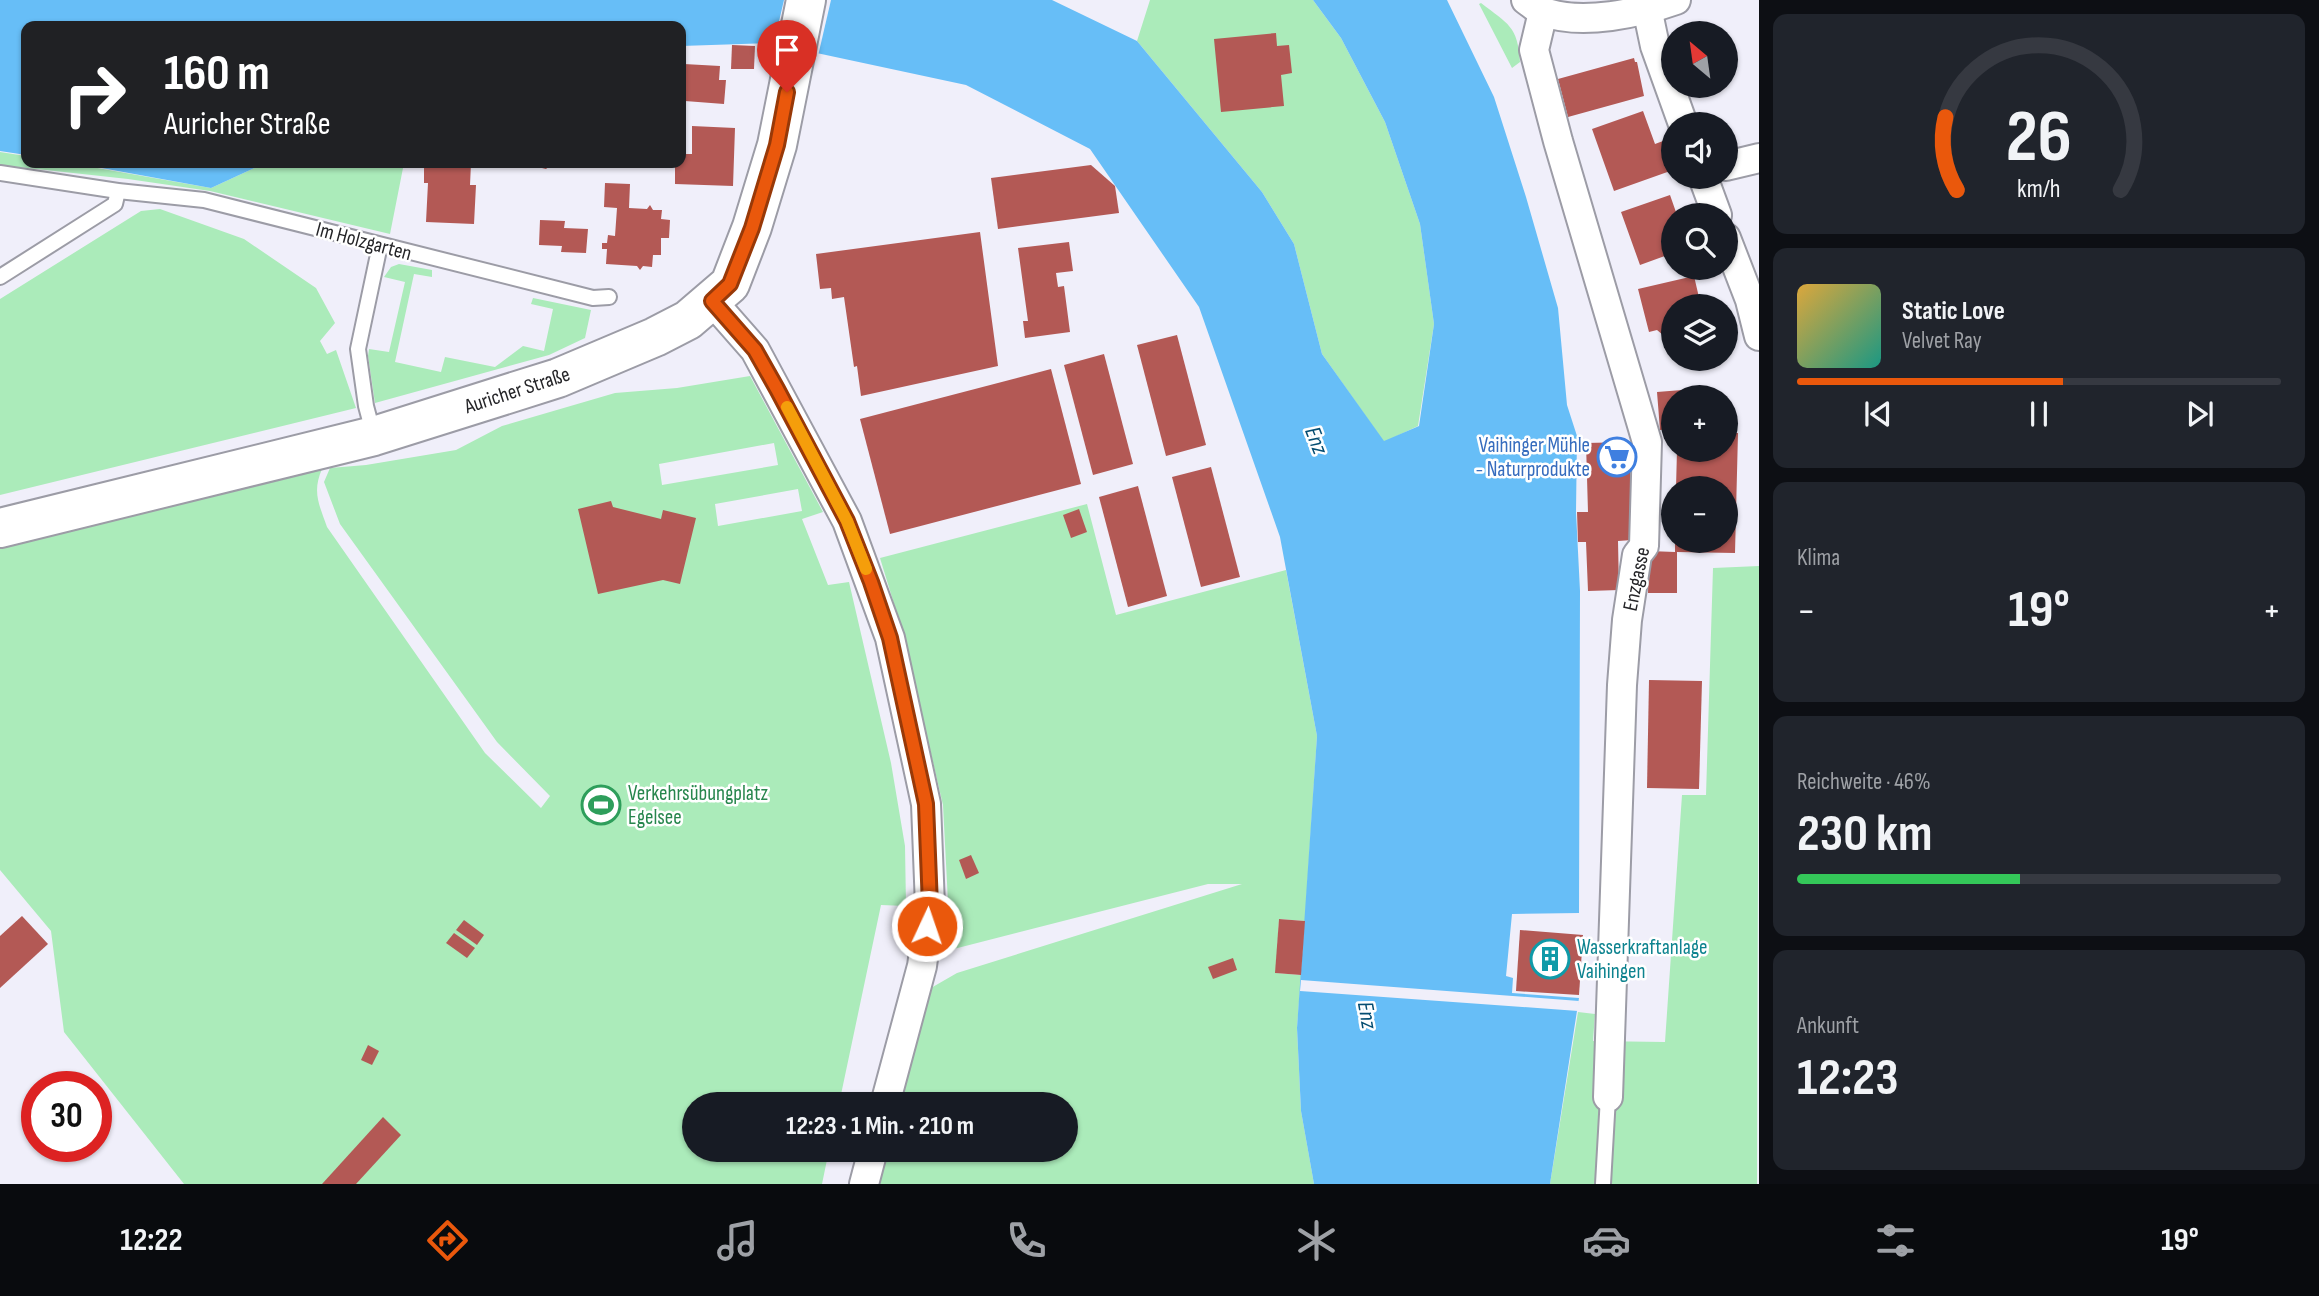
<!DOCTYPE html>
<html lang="de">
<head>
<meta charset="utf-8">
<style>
  :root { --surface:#171b24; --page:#20242c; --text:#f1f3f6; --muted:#9ea1a6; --line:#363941; --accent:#ea580c }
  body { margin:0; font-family:"Sofia Sans Condensed",sans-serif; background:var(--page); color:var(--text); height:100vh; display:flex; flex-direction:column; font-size:26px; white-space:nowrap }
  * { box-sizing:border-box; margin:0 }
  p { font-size:23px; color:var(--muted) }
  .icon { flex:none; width:38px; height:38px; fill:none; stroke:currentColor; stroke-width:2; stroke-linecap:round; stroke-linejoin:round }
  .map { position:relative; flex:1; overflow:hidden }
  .side { display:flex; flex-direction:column; gap:14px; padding:14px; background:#0d0f14; width:560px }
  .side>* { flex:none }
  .guide { position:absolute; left:21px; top:21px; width:665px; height:147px; border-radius:14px; box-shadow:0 2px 5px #0004; background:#202124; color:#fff; overflow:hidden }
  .needle { width:46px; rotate:331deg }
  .buttons { position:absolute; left:1661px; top:21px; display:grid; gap:14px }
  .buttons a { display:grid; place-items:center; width:77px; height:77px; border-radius:50%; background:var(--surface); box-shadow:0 2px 5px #0004; font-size:35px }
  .speed { position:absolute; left:21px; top:1071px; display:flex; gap:14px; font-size:35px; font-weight:700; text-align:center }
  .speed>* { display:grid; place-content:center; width:91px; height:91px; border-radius:50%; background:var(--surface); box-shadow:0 2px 5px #0004; line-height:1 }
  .speed .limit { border:10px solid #d22; background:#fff; color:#111 }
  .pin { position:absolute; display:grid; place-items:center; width:60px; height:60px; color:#fff; margin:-72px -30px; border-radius:50% 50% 50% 0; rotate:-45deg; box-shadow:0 0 7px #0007 }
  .pin .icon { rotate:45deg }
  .me { position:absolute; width:77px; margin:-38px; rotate:3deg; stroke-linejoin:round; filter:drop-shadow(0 0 5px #0008) }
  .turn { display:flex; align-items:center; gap:24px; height:147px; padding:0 28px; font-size:32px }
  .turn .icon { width:91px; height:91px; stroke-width:2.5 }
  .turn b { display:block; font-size:49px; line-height:60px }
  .big { font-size:52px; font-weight:700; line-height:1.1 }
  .side .card { flex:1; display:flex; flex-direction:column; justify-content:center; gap:10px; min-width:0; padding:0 24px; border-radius:14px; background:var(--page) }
  .side .dial { align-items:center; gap:0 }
  .dial svg { height:182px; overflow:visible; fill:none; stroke:var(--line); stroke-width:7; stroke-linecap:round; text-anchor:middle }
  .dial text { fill:var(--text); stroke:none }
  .song { display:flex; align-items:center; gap:21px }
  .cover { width:84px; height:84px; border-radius:10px; background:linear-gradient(135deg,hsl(40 70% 55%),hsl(170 70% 35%)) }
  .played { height:7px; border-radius:4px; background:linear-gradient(90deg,var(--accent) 55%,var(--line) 55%) }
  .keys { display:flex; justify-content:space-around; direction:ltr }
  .heat { display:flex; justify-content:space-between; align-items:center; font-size:38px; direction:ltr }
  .charge { height:10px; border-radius:5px; background:linear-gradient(90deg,#34c759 46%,var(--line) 0) }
  .trip { position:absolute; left:682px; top:1092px; width:396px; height:70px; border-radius:35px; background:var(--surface); box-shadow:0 2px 5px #0004; font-weight:700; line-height:70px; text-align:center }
  .tab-bar { display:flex; height:112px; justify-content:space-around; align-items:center; background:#090b0e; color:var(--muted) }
  .tab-bar .icon { width:49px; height:49px }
  .tab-bar .active { color:var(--accent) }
  .tab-bar b { font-size:32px; color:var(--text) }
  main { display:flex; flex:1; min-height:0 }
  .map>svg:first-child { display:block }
  .green { fill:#abebba; fill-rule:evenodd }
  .water { fill:#67bef7 }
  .pier { fill:#f0effa }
  .building { fill:#b35955 }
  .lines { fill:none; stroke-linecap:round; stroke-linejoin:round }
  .lane-casing { stroke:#9c9ca6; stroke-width:18 }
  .street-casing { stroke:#9c9ca6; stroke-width:32 }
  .secondary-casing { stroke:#9c9ca6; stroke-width:42 }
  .lane { stroke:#fff; stroke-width:14 }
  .street { stroke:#fff; stroke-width:28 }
  .secondary { stroke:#fff; stroke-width:38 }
  .route-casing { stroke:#983908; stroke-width:18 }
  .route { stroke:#ea580c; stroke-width:12 }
  .slow { stroke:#f59e0b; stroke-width:12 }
  .labels { text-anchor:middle; stroke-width:5; stroke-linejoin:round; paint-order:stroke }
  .street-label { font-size:21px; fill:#252528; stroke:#fff }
  .shop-label { font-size:21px; fill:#366cbe; stroke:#fff; text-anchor:end }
  .leisure-label { font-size:21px; fill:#27864d; stroke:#fff; text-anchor:start }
  .culture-label { font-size:21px; fill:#0d838f; stroke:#fff; text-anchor:start }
  .water-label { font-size:23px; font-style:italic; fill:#044d72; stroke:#fff }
</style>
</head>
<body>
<main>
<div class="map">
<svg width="1759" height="1184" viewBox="0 0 1759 1184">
  <rect width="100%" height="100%" fill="#f0effa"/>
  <g class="green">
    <path d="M1150,0H1313L1341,38L1385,122L1420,224L1434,324L1418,426L1384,442L1322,354L1294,244L1262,192L1137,41Z"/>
    <path d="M1481,3C1508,24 1518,26 1520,62L1512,68L1479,4Z"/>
    <path d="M0,152L26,156V163H69L211,188L265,163H404L390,234L210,191L128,179L0,165Z"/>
    <path d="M160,209L244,239L316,288L335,323L320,341L327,354L336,350L356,408L0,495V299L141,211Z"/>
    <path d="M399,264L432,270V277L414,274L395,362L441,372L445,357L495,367L523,346L544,351L553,309L531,304L533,298L591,310L585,338L549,355L375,403L368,356L369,349L389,352L405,282L384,277L391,267Z"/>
    <path d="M750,376L823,512L802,519L828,585L849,582L891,763L905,846L906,906L881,905L839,1104H695V1150H829L822,1184H184L64,1032L51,931L0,870V547L292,471L322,469C312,492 319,504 327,527L485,753L541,808L550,796L497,742L340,524L324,482L330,468L366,465L456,450L502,426L615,393L677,388ZM774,443L778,465L662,485L659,464ZM798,489L802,511L718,526L715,504Z"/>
    <path d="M1087,504L1116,615L1286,570L1317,736L1305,921L1279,919L1276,973L1301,975L1297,1028L1301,1111L1314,1184H878L886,1150H1066V1104H897L924,992L957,973L1242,884H1208L942,952L948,902L943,805L902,630L880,558Z"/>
    <path d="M1759,566L1757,1184H1550L1578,1012L1595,1014L1593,1041L1665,1042L1682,795H1706L1713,568Z"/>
  </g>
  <g class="water">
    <path d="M0,0H1052L1137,41L1262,192L1294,244L1322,354L1384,441L1419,426L1434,324L1420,224L1385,122L1341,38L1313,0H1447L1494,97L1526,197L1558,308L1567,405L1577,436L1576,512L1580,591L1579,913L1512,914L1506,976L1513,978L1512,993L1579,998L1550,1184H1314L1301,1111L1297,1028L1317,736L1280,537L1199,307L1090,149L966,85L770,43L681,46V26H26V155L0,151Z"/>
    <path d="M74,163H265L211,188Z"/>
  </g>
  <g class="pier">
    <path d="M784,0H831L818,56L773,47Z"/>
    <path d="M1301,980L1579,1001L1578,1011L1300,991Z"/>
  </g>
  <g class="building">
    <path d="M1276,33L1277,46L1289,45L1292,73L1281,75L1284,106L1221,112L1214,39Z"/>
    <path d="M732,45L755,46L754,69H731Z"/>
    <path d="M1634,58L1635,62H1637L1644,96L1568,117L1558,79Z"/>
    <path d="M684,64L720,66L719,80H726L724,104L685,101V99L681,98V67L684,68Z"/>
    <path d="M1643,111L1655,144L1663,141L1673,170L1614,191L1592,129Z"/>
    <path d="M692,126L735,128L733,186L675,184V163H681V154H692Z"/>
    <path d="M424,163H471L470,185H476L474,224L426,222L428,183H424Z"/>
    <path d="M538,163H553L546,169L542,168Z"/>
    <path d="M1091,165L1115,186L1119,213L998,229L991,178Z"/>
    <path d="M605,183L630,184L629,208L647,209L650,205L653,210H662L661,219L670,220L669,238H661V255H653L652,267L643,266L640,270L637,266L606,264L607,249H602V243H607L608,235L615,236L617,208L604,207Z"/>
    <path d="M1670,195L1677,215H1673V253L1640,265L1621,212Z"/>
    <path d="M540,220L565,221L564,228L588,229L586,253L561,252L562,246L539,245Z"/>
    <path d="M980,232L998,366L861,396L857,366L854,367L844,297L832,299L831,288L820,289L816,254Z"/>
    <path d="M1069,242L1073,271L1056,273L1058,287L1064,286L1070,332L1025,338L1023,321H1028L1018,248Z"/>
    <path d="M1694,276L1701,306H1673V332L1663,335L1657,330L1649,332L1638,289Z"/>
    <path d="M1177,335L1206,445L1166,456L1137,345Z"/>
    <path d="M1104,354L1133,464L1093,475L1064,365Z"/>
    <path d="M1051,369L1081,484L890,534L860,419Z"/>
    <path d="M1707,388L1708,397H1673V429L1660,430L1657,392Z"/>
    <path d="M1726,433H1738L1735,553L1677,552V593H1648L1649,551L1675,552V541H1726V488H1676L1677,450H1726Z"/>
    <path d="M1630,442L1632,540L1618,541L1619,590L1588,591L1586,542H1578L1577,512H1588L1586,443Z"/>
    <path d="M1211,467L1240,577L1201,587L1172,477Z"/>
    <path d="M1138,486L1167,596L1128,607L1099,497Z"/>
    <path d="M611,501L613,507L661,519L663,510L696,518L680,584L663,580L598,594L578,509Z"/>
    <path d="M1079,509L1087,532L1071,538L1063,515Z"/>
    <path d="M1649,680L1702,681L1699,789L1647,788Z"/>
    <path d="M971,855L979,873L966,879L959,860Z"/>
    <path d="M22,916L48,944L0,988V936Z"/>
    <path d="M1279,919L1305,921L1301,975L1275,973Z"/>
    <path d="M464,920L484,935L477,945L456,930Z"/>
    <path d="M1520,930L1583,935L1579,995L1516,991Z"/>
    <path d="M454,933L475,948L467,958L446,943Z"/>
    <path d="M1233,958L1237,970L1213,979L1208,967Z"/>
    <path d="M368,1045L379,1051L372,1065L361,1060Z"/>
    <path d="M383,1117L401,1135L356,1184H322Z"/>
  </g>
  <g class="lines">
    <defs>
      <g id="lane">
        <path d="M0,173L118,191L204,200L593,298L609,297"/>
        <path d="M0,277L115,204L118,191"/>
        <path d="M374,436L366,406L358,349L380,245"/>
        <path d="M1603,1184L1608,1097"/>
      </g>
      <g id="street">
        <path d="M1526,0C1532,4 1538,10 1544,12C1583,26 1639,13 1676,0"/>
        <path d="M1647,8L1655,46L1683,124"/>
        <path d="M1543,12L1534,50L1558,141L1647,442L1644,546L1637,555L1627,620L1622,685L1608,1097"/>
        <path d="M1726,166L1759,158"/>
        <path d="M1703,177L1717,215"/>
        <path d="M1726,238L1750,300L1759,336"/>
        <path d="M712,301L755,350L847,521L890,638L926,804L930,906L922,966L885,1104"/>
        <path d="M864,1184L873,1150"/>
      </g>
      <path id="secondary" d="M0,528L374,436L558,378L655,337L688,320L730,284L752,227L777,145L806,0"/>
    </defs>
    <use href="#lane" class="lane-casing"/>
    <use href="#street" class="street-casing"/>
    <use href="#secondary" class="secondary-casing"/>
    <use href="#lane" class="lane"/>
    <use href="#street" class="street"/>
    <use href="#secondary" class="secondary"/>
  </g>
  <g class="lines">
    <defs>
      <path id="route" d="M787,92L777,145L752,228L730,284L712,301L755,350L777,389L847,521L871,582L890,638L926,804L930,906L927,926"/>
    </defs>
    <use href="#route" class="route-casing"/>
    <use href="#route" class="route"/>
    <path class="slow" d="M787,407L847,521L866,569"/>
  </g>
  <defs>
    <symbol id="supermarket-ring" viewBox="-11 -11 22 22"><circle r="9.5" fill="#fff" stroke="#3f7fe0" stroke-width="1.5"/><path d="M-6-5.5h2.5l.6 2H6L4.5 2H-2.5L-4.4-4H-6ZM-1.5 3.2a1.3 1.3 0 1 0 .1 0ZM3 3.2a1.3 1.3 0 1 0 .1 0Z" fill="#3f7fe0"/></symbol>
    <symbol id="stadium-ring" viewBox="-11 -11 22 22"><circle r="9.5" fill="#fff" stroke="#2e9e5b" stroke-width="1.5"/><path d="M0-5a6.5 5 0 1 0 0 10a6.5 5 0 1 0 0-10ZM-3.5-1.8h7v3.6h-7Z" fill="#2e9e5b"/></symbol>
    <symbol id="building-ring" viewBox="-11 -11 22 22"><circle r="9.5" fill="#fff" stroke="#0f9aa8" stroke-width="1.5"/><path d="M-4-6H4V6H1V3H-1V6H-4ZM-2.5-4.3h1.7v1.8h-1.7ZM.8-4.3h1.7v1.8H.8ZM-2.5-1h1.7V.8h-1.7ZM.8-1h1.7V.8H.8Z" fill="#0f9aa8"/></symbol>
  </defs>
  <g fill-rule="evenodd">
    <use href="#supermarket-ring" x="1595" y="435" width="44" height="44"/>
    <use href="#stadium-ring" x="579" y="783" width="44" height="44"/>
    <use href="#building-ring" x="1528" y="937" width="44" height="44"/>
  </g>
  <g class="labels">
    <g class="street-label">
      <text transform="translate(364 241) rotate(15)" y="7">Im Holzgarten</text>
      <text transform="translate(517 390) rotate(-18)" y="7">Auricher Straße</text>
      <text transform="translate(1636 579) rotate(-78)" y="7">Enzgasse</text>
    </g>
    <g class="shop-label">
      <text x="1590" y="452">Vaihinger Mühle<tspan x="1590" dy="24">- Naturprodukte</tspan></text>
    </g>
    <g class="leisure-label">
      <text x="628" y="800">Verkehrsübungplatz<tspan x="628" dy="24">Egelsee</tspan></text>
    </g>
    <g class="culture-label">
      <text x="1577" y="954">Wasserkraftanlage<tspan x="1577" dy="24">Vaihingen</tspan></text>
    </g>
    <g class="water-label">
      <text transform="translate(1317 440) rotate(69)" y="8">Enz</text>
      <text transform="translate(1368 1015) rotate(80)" y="8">Enz</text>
    </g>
  </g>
</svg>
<div class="buttons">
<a><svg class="needle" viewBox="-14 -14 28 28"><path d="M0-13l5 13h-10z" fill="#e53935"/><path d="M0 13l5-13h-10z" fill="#9ea1a6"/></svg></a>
<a><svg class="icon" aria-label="sound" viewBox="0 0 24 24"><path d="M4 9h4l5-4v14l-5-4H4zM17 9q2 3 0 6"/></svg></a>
<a><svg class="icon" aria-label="search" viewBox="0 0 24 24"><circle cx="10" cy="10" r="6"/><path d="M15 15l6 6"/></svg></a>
<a><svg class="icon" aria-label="layers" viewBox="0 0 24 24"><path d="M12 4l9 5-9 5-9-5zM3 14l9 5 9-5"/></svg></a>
<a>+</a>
<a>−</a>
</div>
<div class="speed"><div class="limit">30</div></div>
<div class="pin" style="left:787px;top:92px;background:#d93025"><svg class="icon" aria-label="arrive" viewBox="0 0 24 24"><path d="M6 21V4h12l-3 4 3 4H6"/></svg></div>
<svg class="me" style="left:927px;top:926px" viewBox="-20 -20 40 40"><circle r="17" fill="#ea580c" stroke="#fff" stroke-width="3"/><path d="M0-11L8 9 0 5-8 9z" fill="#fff"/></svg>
<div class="trip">12:23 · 1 Min. · 210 m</div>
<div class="guide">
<div class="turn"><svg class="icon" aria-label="right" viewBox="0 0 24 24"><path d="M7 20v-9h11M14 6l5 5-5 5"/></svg><div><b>160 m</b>Auricher Straße</div></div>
</div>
</div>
<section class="side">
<div class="card dial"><svg viewBox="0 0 100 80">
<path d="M14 69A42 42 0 1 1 86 69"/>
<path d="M14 69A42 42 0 0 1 9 37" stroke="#ea580c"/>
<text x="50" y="56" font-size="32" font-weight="700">26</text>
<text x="50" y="72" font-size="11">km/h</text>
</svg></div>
<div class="card">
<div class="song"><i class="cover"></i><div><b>Static Love</b><p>Velvet Ray</p></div></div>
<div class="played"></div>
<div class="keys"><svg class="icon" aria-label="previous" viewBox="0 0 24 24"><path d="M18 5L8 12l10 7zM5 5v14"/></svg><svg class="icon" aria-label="pause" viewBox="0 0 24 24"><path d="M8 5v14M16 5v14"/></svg><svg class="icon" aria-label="next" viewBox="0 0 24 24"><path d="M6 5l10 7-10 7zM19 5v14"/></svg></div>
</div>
<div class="card"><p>Klima</p>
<div class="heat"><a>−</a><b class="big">19°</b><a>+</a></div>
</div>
<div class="card"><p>Reichweite · 46%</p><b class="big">230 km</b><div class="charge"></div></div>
<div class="card"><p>Ankunft</p><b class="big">12:23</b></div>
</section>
</main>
<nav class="tab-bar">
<b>12:22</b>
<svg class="icon active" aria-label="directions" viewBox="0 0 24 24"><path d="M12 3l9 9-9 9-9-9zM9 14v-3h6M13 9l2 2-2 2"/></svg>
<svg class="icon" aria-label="music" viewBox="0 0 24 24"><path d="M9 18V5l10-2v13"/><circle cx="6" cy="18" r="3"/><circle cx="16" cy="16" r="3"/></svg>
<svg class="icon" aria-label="phone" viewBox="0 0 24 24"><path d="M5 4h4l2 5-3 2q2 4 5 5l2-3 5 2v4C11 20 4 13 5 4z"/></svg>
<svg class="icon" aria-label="climate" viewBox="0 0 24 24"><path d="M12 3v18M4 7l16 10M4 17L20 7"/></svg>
<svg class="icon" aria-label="car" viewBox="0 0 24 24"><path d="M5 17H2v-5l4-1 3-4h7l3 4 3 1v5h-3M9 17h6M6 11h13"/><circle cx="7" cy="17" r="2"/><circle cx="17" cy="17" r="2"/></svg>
<svg class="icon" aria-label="filters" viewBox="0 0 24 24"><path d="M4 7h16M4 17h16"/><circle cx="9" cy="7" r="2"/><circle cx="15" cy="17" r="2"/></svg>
<b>19°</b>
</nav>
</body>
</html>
